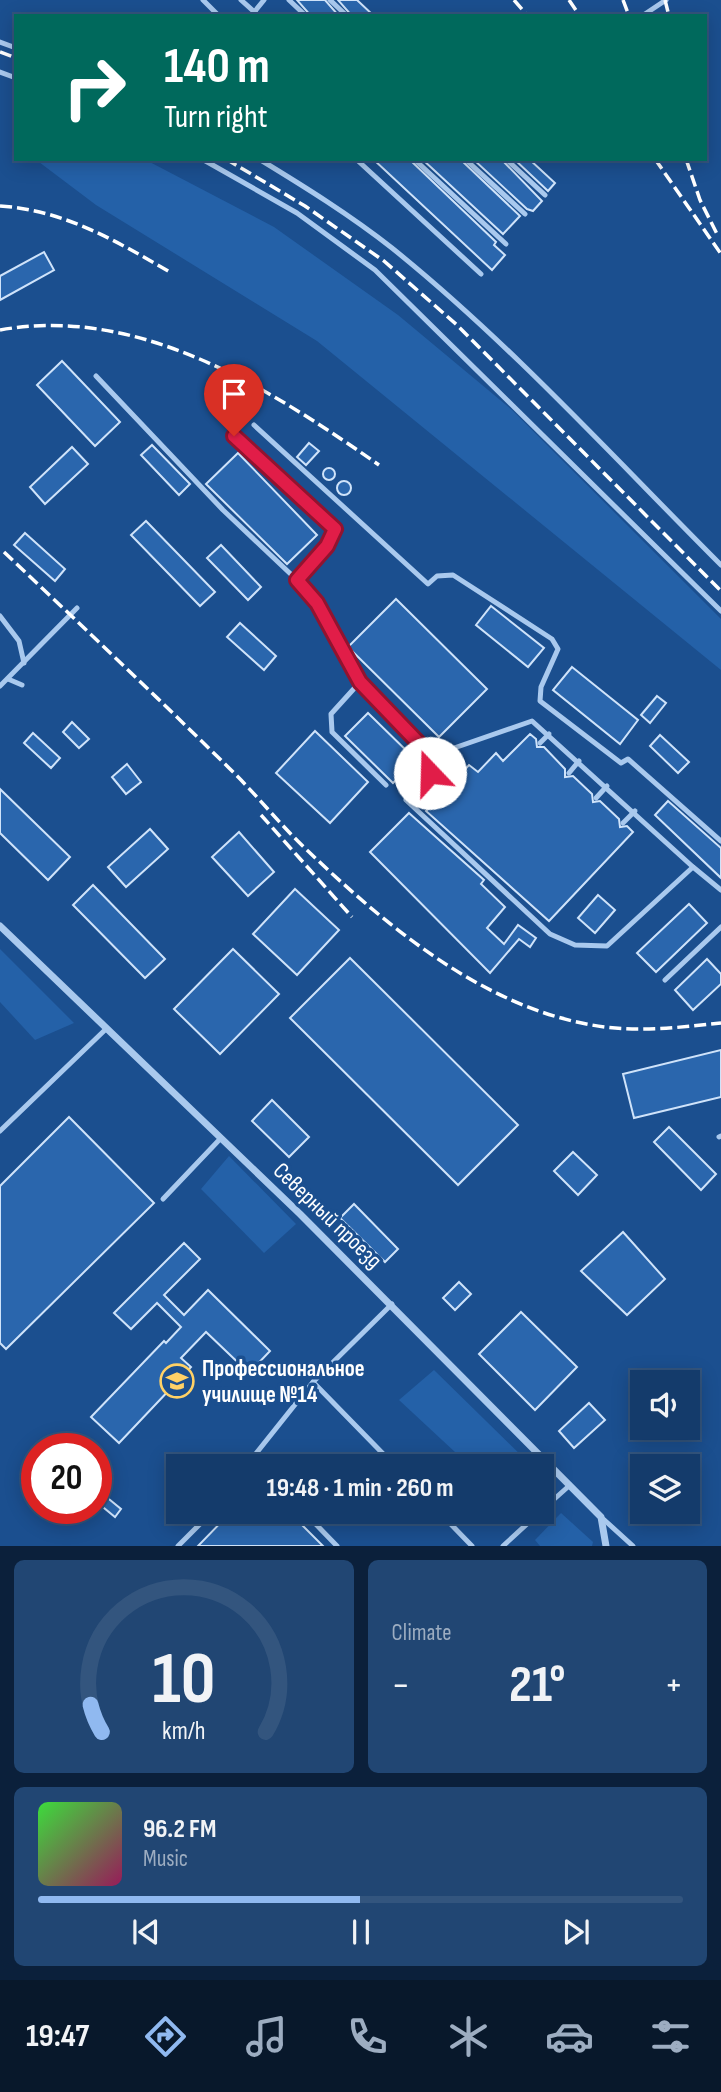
<!DOCTYPE html>
<html lang="en">
<head>
<meta charset="utf-8">
<style>
  :root { --surface:#143b6b; --page:#214673; --text:#f1f3f6; --muted:#9dadc1; --line:#33557e; --accent:#90b9f0 }
  body { margin:0; font-family:"Sofia Sans Condensed",sans-serif; background:var(--page); color:var(--text); height:100vh; display:flex; flex-direction:column; font-size:26px; white-space:nowrap }
  * { box-sizing:border-box; margin:0 }
  p { font-size:23px; color:var(--muted) }
  .icon { flex:none; width:38px; height:38px; fill:none; stroke:currentColor; stroke-width:2; stroke-linecap:round; stroke-linejoin:round }
  .map { position:relative; height:1546px; overflow:hidden }
  .drawer { display:flex; flex-direction:column; gap:14px; padding:14px; background:#0b203b; flex:1 }
  .drawer>* { flex:none }
  .guide { position:absolute; left:14px; top:14px; width:693px; height:147px; border-radius:0px; box-shadow:0 4px 18px #0003,0 0 0 2px var(--line); background:#00695c; color:#fff; overflow:hidden }
  .buttons { position:absolute; left:630px; top:1370px; display:grid; gap:14px }
  .buttons a { display:grid; place-items:center; width:70px; height:70px; border-radius:0px; background:var(--surface); box-shadow:0 4px 18px #0003,0 0 0 2px var(--line); font-size:35px }
  .speed { position:absolute; left:21px; top:1433px; display:flex; gap:14px; font-size:35px; font-weight:700; text-align:center }
  .speed>* { display:grid; place-content:center; width:91px; height:91px; border-radius:50%; background:var(--surface); box-shadow:0 4px 18px #0003,0 0 0 2px var(--line); line-height:1 }
  .speed .limit { border:10px solid #d22; background:#fff; color:#111 }
  .pin { position:absolute; display:grid; place-items:center; width:60px; height:60px; color:#fff; margin:-72px -30px; border-radius:50% 50% 50% 0; rotate:-45deg; box-shadow:0 0 7px #0007 }
  .pin .icon { rotate:45deg }
  .me { position:absolute; width:77px; margin:-38px; rotate:339deg; stroke-linejoin:round; filter:drop-shadow(0 0 5px #0008) }
  .turn { display:flex; align-items:center; gap:24px; height:147px; padding:0 35px; font-size:32px }
  .turn .icon { width:91px; height:91px; stroke-width:2.5 }
  .turn b { display:block; font-size:49px; line-height:60px }
  .big { font-size:52px; font-weight:700; line-height:1.1 }
  .drawer .tile { flex:1; display:flex; flex-direction:column; justify-content:center; gap:10px; min-width:0; padding:0 24px; border-radius:10px; background:var(--page) }
  .drawer .dial { align-items:center; gap:0 }
  .dial svg { height:182px; overflow:visible; fill:none; stroke:var(--line); stroke-width:7; stroke-linecap:round; text-anchor:middle }
  .dial text { fill:var(--text); stroke:none }
  .song { display:flex; align-items:center; gap:21px }
  .cover { width:84px; height:84px; border-radius:10px; background:linear-gradient(135deg,hsl(120 70% 55%),hsl(330 70% 35%)) }
  .played { height:7px; border-radius:4px; background:linear-gradient(90deg,var(--accent) 50%,var(--line) 50%) }
  .keys { display:flex; justify-content:space-around; direction:ltr }
  .heat { display:flex; justify-content:space-between; align-items:center; font-size:38px; direction:ltr }
  .drawer .tiles { flex:1; display:grid; gap:14px; grid-template-columns:1fr 1fr }
  .tile:last-child { grid-column:span 2 }
  .trip { position:absolute; left:166px; top:1454px; width:388px; height:70px; border-radius:0px; background:var(--surface); box-shadow:0 4px 18px #0003,0 0 0 2px var(--line); font-weight:700; line-height:70px; text-align:center }
  .dock { display:flex; height:112px; justify-content:space-around; align-items:center; background:#08182b; color:var(--muted) }
  .dock .icon { width:49px; height:49px }
  .dock .selected { color:var(--accent) }
  .dock b { font-size:32px; color:var(--text) }
  .map>svg:first-child { display:block }
  .green { fill:#2461a8 }
  .building { fill:#2a66ad; stroke:#cfe3fa; stroke-width:2 }
  .lines { fill:none; stroke-linecap:round; stroke-linejoin:round }
  .service { stroke:#a9c9ee; stroke-width:5 }
  .minor { stroke:#a9c9ee; stroke-width:7 }
  .rail { stroke:#fff; stroke-width:3.5; stroke-dasharray:12 5; stroke-linecap:butt }
  .route-casing { stroke:#92132f; stroke-width:18 }
  .route { stroke:#e11d48; stroke-width:12 }
  .labels { text-anchor:middle; stroke-width:7; stroke-linejoin:round; paint-order:stroke }
  .street-label { font-size:23px; fill:#fff; stroke:#1b4f8f }
  .poi-label { font-size:23px; font-weight:bold; fill:#fff; stroke:#1b4f8f; text-anchor:start }
</style>
</head>
<body>
<div class="map">
<svg width="721" height="1546" viewBox="0 0 721 1546">
  <rect width="100%" height="100%" fill="#1b4f8f"/>
  <g class="green">
    <path d="M35,159H144L274,227L398,315L512,410L721,619V670L317,341L96,205Z"/>
    <path d="M0,949L74,1023L35,1040L0,1002Z"/>
    <path d="M229,1156L296,1224L264,1253L201,1189Z"/>
    <path d="M434,1370L532,1466H470L399,1400Z"/>
    <path d="M561,1513L593,1542L592,1546H540L535,1540Z"/>
  </g>
  <g class="building">
    <path d="M297,0H325L339,16H311Z"/>
    <path d="M338,0H357L374,16H352Z"/>
    <path d="M373,159H409L496,242L494,245L505,255L492,270Z"/>
    <path d="M422,159H460L520,216L503,234Z"/>
    <path d="M473,159H501L542,201L533,211L527,209Z"/>
    <path d="M514,159H529L555,183L548,191Z"/>
    <path d="M44,252L54,270L0,300V276Z"/>
    <path d="M62,361L120,422L95,446L37,385Z"/>
    <path d="M309,443L319,451L306,465L297,457Z"/>
    <path d="M152,445L190,484L179,495L141,455Z"/>
    <path d="M72,447L88,464L45,504L30,487Z"/>
    <path d="M238,453L317,535L287,564L206,484Z"/>
    <circle cx="329" cy="474" r="6"/>
    <circle cx="344" cy="488" r="7"/>
    <path d="M146,521L215,592L200,606L131,535Z"/>
    <path d="M25,533L65,569L55,581L14,545Z"/>
    <path d="M221,545L261,587L248,600L207,558Z"/>
    <path d="M396,599L487,689L439,737L348,647Z"/>
    <path d="M491,606L544,648L528,667L476,625Z"/>
    <path d="M240,623L276,656L264,670L227,637Z"/>
    <path d="M572,667L638,720L620,744L553,690Z"/>
    <path d="M657,696L666,703L650,723L641,715Z"/>
    <path d="M368,713L416,760L393,783L345,736Z"/>
    <path d="M72,722L89,739L79,748L63,732Z"/>
    <path d="M315,731L368,782L330,823L276,773Z"/>
    <path d="M33,733L60,758L51,768L24,743Z"/>
    <path d="M530,734L536,739L537,747H544L565,769V777L573,776L592,794L593,802L600,801L619,819L620,827L627,826L633,832L549,921L426,811L469,765L478,772L496,753L503,761Z"/>
    <path d="M660,735L689,762L678,773L650,746Z"/>
    <path d="M127,764L141,782L126,794L112,777Z"/>
    <path d="M0,789L70,857L48,880L0,833Z"/>
    <path d="M668,801L721,848V878L655,815Z"/>
    <path d="M409,813L484,880L481,884L505,907L487,928L504,944L518,925L536,938L530,947L519,939L490,973L370,852Z"/>
    <path d="M150,829L168,849L126,887L108,867Z"/>
    <path d="M239,832L274,872L248,896L212,857Z"/>
    <path d="M93,885L165,959L145,978L73,905Z"/>
    <path d="M295,889L339,930L297,975L253,934Z"/>
    <path d="M598,895L615,910L595,933L578,918Z"/>
    <path d="M689,904L707,923L656,972L637,953Z"/>
    <path d="M233,949L279,994L220,1054L174,1009Z"/>
    <path d="M350,958L518,1125L458,1185L290,1018Z"/>
    <path d="M707,959L721,974V984L693,1010L675,990Z"/>
    <path d="M721,1050V1097L634,1118L623,1074Z"/>
    <path d="M272,1100L309,1137L289,1157L252,1121Z"/>
    <path d="M69,1117L154,1203L6,1349L0,1343V1186Z"/>
    <path d="M669,1127L716,1174L701,1190L654,1142Z"/>
    <path d="M573,1152L597,1175L578,1195L554,1171Z"/>
    <path d="M354,1204L398,1249L385,1262L340,1218Z"/>
    <path d="M623,1232L665,1279L627,1315L581,1271Z"/>
    <path d="M184,1243L200,1259L164,1295L184,1315L208,1290L270,1351L249,1373L206,1332L181,1358L191,1367L119,1443L91,1417L164,1341L166,1343L181,1327L157,1303L131,1329L114,1313Z"/>
    <path d="M459,1282L471,1294L455,1310L443,1298Z"/>
    <path d="M521,1312L577,1367L535,1410L479,1354Z"/>
    <path d="M589,1403L605,1420L574,1448L559,1431Z"/>
    <path d="M65,1437L78,1449H54Z"/>
    <path d="M104,1495L121,1509L115,1517L98,1503Z"/>
    <path d="M231,1512H289L323,1546H198Z"/>
  </g>
  <g class="lines">
    <g class="service">
      <path d="M203,0L219,16"/>
      <path d="M241,0L259,16"/>
      <path d="M289,0L306,16"/>
      <path d="M330,0L347,16"/>
      <path d="M251,16L264,0"/>
      <path d="M642,16L666,0"/>
      <path d="M0,42L16,48"/>
      <path d="M0,72L16,78"/>
      <path d="M202,159L297,213L375,270L721,611"/>
      <path d="M259,159C305,187 350,215 392,248C510,343 614,458 721,565"/>
      <path d="M356,159L481,274"/>
      <path d="M414,159L506,244"/>
      <path d="M465,159L525,214"/>
      <path d="M506,159L545,195"/>
      <path d="M96,376L223,510L297,580L317,603L360,682"/>
      <path d="M254,425L428,584L437,576L453,575L552,639L558,649L541,687L540,701L621,763L628,759L721,841"/>
      <path d="M234,436L335,529L327,546L297,580"/>
      <path d="M0,616L19,641L24,663"/>
      <path d="M8,679L22,685"/>
      <path d="M0,686L77,608"/>
      <path d="M540,743L549,734"/>
      <path d="M431,756L532,721L693,867"/>
      <path d="M569,773L579,761"/>
      <path d="M386,785L332,732L331,714L360,682L431,756L430,773L406,800L550,934L575,945L607,946L693,867L721,890"/>
      <path d="M596,798L607,786"/>
      <path d="M623,823L635,811"/>
      <path d="M665,980L721,927"/>
      <path d="M0,1131L107,1028"/>
      <path d="M719,1137L721,1136"/>
      <path d="M163,1199L221,1138"/>
      <path d="M392,1304L313,1382L395,1466"/>
      <path d="M252,1459L260,1466"/>
      <path d="M246,1466L313,1382"/>
      <path d="M542,1510L570,1485"/>
      <path d="M304,1512L337,1546"/>
      <path d="M439,1512L472,1546"/>
      <path d="M601,1517L633,1546"/>
      <path d="M178,1546L212,1512"/>
      <path d="M503,1546L540,1512"/>
    </g>
    <path class="minor" d="M0,926L300,1214L601,1517L606,1546"/>
    <g class="rail">
      <path d="M514,0L528,16"/>
      <path d="M569,0L580,16"/>
      <path d="M623,0L629,16"/>
      <path d="M665,0L669,16"/>
      <path d="M0,52L16,58"/>
      <path d="M226,159L305,206L384,261L457,325L721,591"/>
      <path d="M655,159L721,254"/>
      <path d="M686,159L700,200L717,234"/>
      <path d="M0,206C64,210 116,241 170,272"/>
      <path d="M0,330C140,305 270,389 379,465"/>
      <path d="M4,552C80,624 155,695 229,768C257,795 281,826 309,852C391,930 489,1012 605,1027C643,1032 683,1027 721,1023"/>
      <path d="M261,815L352,917"/>
    </g>
  </g>
  <g class="lines">
    <defs>
      <path id="route" d="M234,436L335,529L327,546L297,580L317,603L360,682L431,756L430,773"/>
    </defs>
    <use href="#route" class="route-casing"/>
    <use href="#route" class="route"/>
  </g>
  <defs>
    <symbol id="school-ring" viewBox="-11 -11 22 22"><circle r="9.5" fill="#1b4f8f" stroke="#ffd166" stroke-width="1.5"/><path d="M0-5L7-2L0 1L-7-2ZM-4 1L0 2.5L4 1V4Q0 6-4 4Z" fill="#ffd166"/></symbol>
  </defs>
  <g fill-rule="evenodd">
    <use href="#school-ring" x="158" y="1362" width="38" height="38"/>
  </g>
  <g class="labels">
    <g class="street-label">
      <text transform="translate(328 1215) rotate(44)" y="8">Северный проезд</text>
    </g>
    <g class="poi-label">
      <text x="202" y="1376">Профессиональное<tspan x="202" dy="26">училище №14</tspan></text>
    </g>
  </g>
</svg>
<div class="buttons">
<a><svg class="icon" aria-label="sound" viewBox="0 0 24 24"><path d="M4 9h4l5-4v14l-5-4H4zM17 9q2 3 0 6"/></svg></a>
<a><svg class="icon" aria-label="layers" viewBox="0 0 24 24"><path d="M12 4l9 5-9 5-9-5zM3 14l9 5 9-5"/></svg></a>
</div>
<div class="speed"><div class="limit">20</div></div>
<div class="pin" style="left:234px;top:436px;background:#d93025"><svg class="icon" aria-label="arrive" viewBox="0 0 24 24"><path d="M6 21V4h12l-3 4 3 4H6"/></svg></div>
<svg class="me" style="left:430px;top:773px" viewBox="-20 -20 40 40"><circle r="19" fill="#fff"/><path d="M0-13L10 11 0 6-10 11z" fill="#e11d48"/></svg>
<div class="trip">19:48 · 1 min · 260 m</div>
<div class="guide">
<div class="turn"><svg class="icon" aria-label="right" viewBox="0 0 24 24"><path d="M7 20v-9h11M14 6l5 5-5 5"/></svg><div><b>140 m</b>Turn right</div></div>
</div>
</div>
<section class="drawer">
<div class="tiles">
<div class="tile dial"><svg viewBox="0 0 100 80">
<path d="M14 69A42 42 0 1 1 86 69"/>
<path d="M14 69A42 42 0 0 1 9 57" stroke="#90b9f0"/>
<text x="50" y="56" font-size="32" font-weight="700">10</text>
<text x="50" y="72" font-size="11">km/h</text>
</svg></div>
<div class="tile"><p>Climate</p>
<div class="heat"><a>−</a><b class="big">21°</b><a>+</a></div>
</div>
<div class="tile">
<div class="song"><i class="cover"></i><div><b>96.2 FM</b><p>Music</p></div></div>
<div class="played"></div>
<div class="keys"><svg class="icon" aria-label="previous" viewBox="0 0 24 24"><path d="M18 5L8 12l10 7zM5 5v14"/></svg><svg class="icon" aria-label="pause" viewBox="0 0 24 24"><path d="M8 5v14M16 5v14"/></svg><svg class="icon" aria-label="next" viewBox="0 0 24 24"><path d="M6 5l10 7-10 7zM19 5v14"/></svg></div>
</div>
</div>
</section>
<nav class="dock">
<b>19:47</b>
<svg class="icon selected" aria-label="directions" viewBox="0 0 24 24"><path d="M12 3l9 9-9 9-9-9zM9 14v-3h6M13 9l2 2-2 2"/></svg>
<svg class="icon" aria-label="music" viewBox="0 0 24 24"><path d="M9 18V5l10-2v13"/><circle cx="6" cy="18" r="3"/><circle cx="16" cy="16" r="3"/></svg>
<svg class="icon" aria-label="phone" viewBox="0 0 24 24"><path d="M5 4h4l2 5-3 2q2 4 5 5l2-3 5 2v4C11 20 4 13 5 4z"/></svg>
<svg class="icon" aria-label="climate" viewBox="0 0 24 24"><path d="M12 3v18M4 7l16 10M4 17L20 7"/></svg>
<svg class="icon" aria-label="car" viewBox="0 0 24 24"><path d="M5 17H2v-5l4-1 3-4h7l3 4 3 1v5h-3M9 17h6M6 11h13"/><circle cx="7" cy="17" r="2"/><circle cx="17" cy="17" r="2"/></svg>
<svg class="icon" aria-label="filters" viewBox="0 0 24 24"><path d="M4 7h16M4 17h16"/><circle cx="9" cy="7" r="2"/><circle cx="15" cy="17" r="2"/></svg>
</nav>
</body>
</html>
